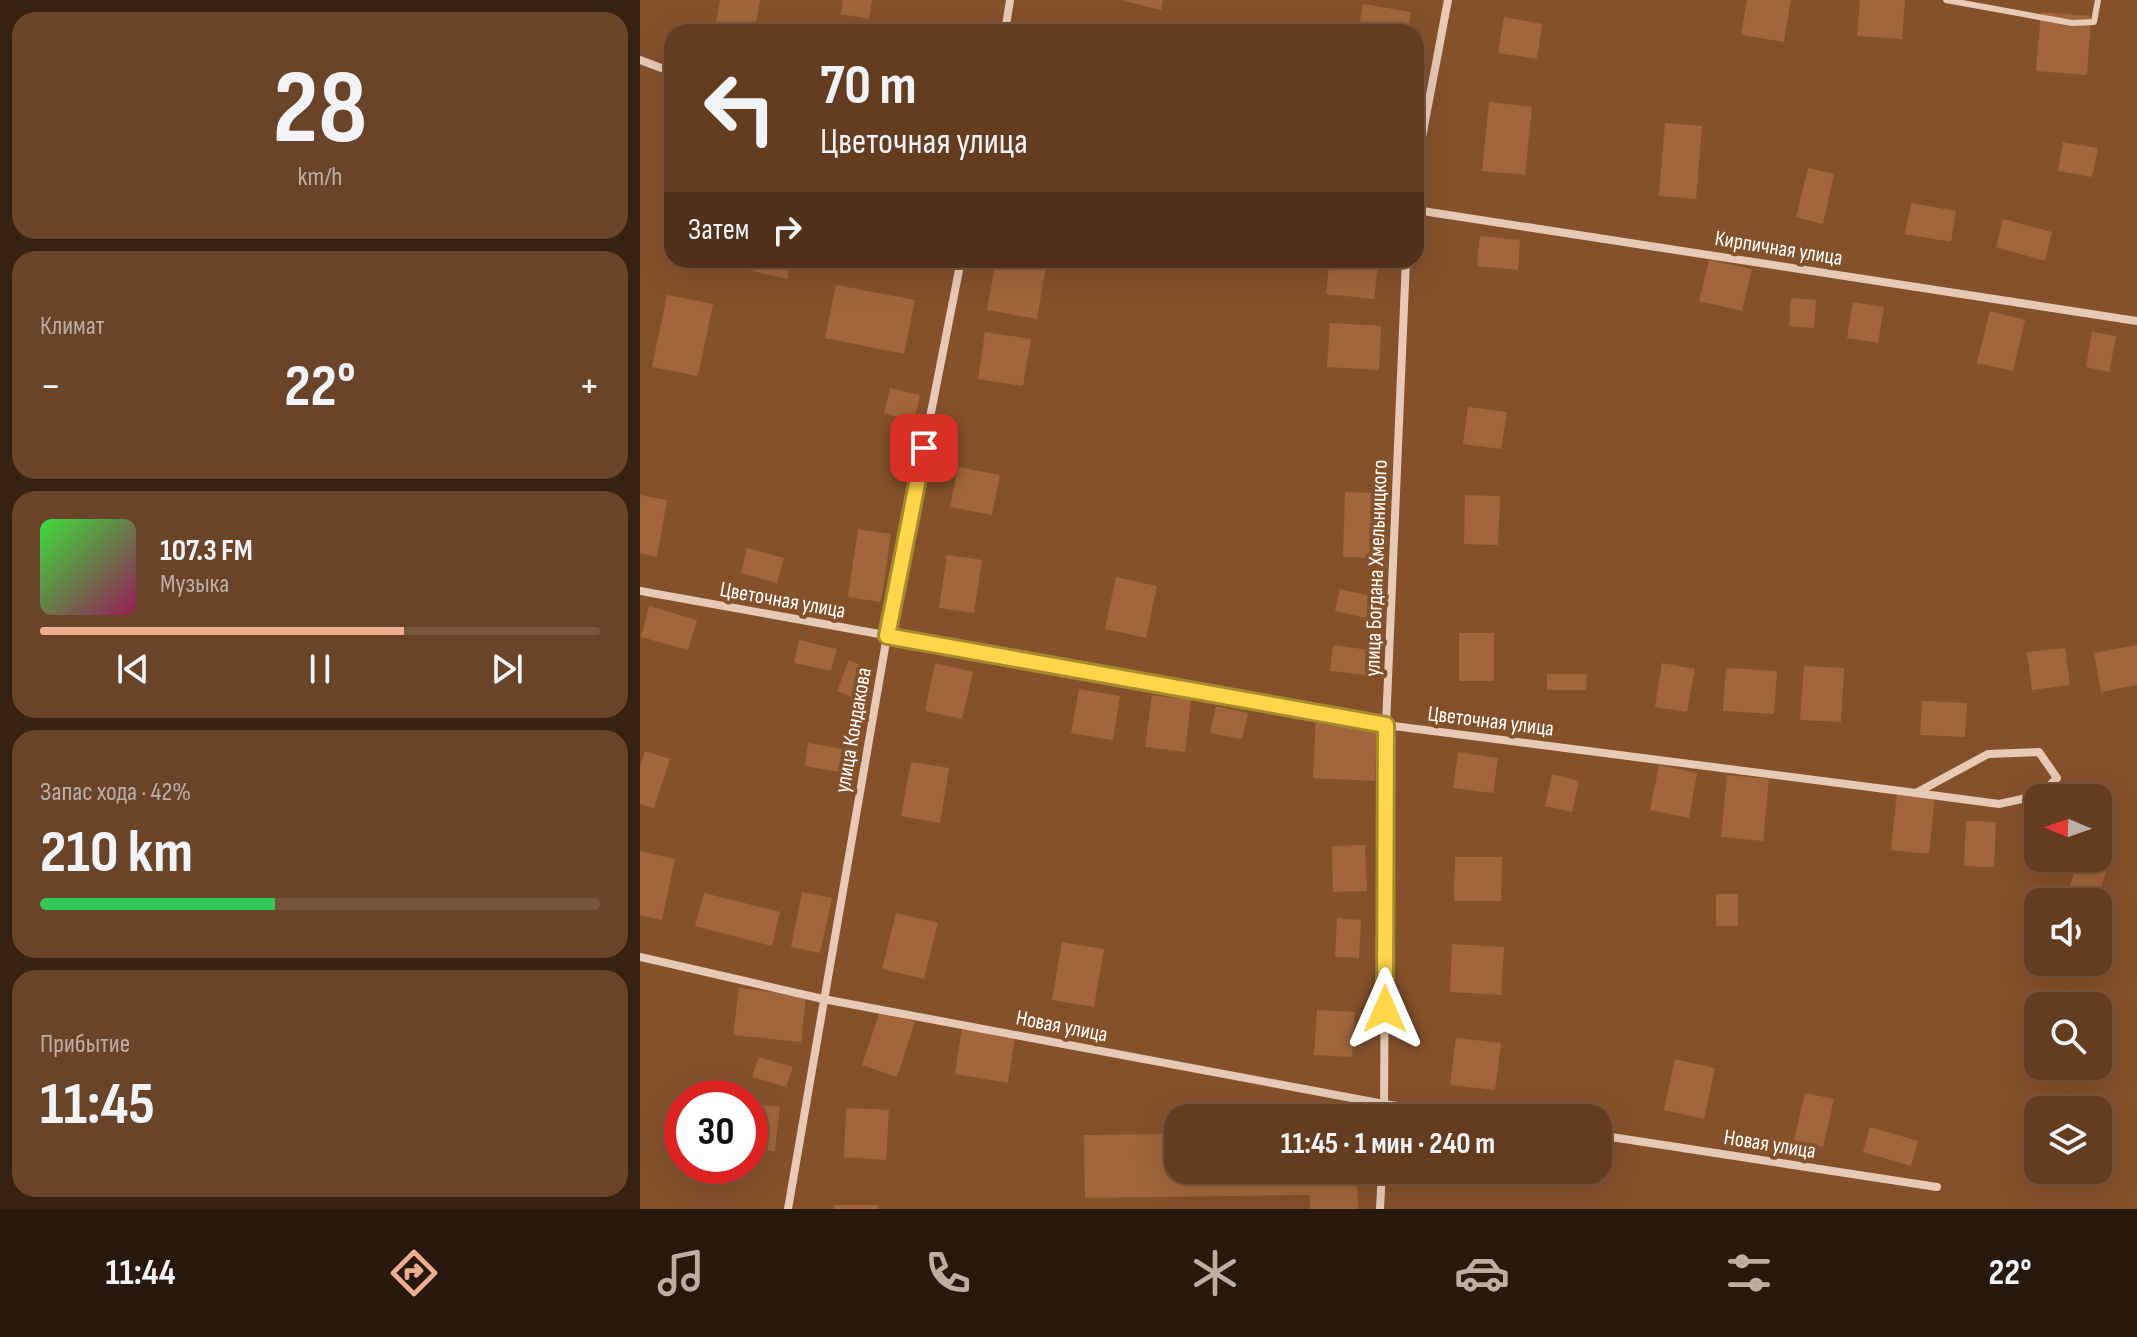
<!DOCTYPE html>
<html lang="ru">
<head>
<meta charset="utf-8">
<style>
  :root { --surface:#643d20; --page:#6a4429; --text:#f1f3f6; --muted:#bbaea5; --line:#78563e; --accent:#eead8d }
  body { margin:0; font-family:"Sofia Sans Condensed",sans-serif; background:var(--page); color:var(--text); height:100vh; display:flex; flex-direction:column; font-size:30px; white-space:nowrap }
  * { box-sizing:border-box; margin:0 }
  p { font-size:26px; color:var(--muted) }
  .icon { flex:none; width:44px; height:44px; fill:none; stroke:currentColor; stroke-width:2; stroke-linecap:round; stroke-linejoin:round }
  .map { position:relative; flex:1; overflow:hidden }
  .sheet { display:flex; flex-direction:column; gap:12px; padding:12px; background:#372212; width:640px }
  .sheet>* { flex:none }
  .banner { position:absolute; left:24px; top:24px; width:760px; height:244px; border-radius:24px; box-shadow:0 8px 32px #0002,0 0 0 2px var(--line); background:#643d20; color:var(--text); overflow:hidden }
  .needle { width:52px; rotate:272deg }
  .buttons { position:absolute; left:1384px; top:784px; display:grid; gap:16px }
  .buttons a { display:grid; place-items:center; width:88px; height:88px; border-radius:16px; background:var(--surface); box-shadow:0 8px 32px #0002,0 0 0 2px var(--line); font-size:40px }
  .speed { position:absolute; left:24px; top:1080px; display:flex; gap:16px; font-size:40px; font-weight:700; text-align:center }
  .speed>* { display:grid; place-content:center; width:104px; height:104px; border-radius:50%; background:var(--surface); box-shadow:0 8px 32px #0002,0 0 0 2px var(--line); line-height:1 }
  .speed .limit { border:12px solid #d22; background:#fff; color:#111 }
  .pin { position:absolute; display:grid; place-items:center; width:68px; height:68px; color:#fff; margin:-34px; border-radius:16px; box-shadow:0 4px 12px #0006 }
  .me { position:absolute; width:88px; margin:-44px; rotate:0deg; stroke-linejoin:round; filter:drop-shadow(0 0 6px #0008) }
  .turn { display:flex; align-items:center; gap:28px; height:168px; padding:0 24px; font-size:36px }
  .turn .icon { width:104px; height:104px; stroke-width:2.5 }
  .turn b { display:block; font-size:56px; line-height:68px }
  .then { display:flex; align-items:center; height:76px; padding:0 24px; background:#0003; gap:16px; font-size:30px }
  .big { font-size:60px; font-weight:700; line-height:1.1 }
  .sheet .widget { flex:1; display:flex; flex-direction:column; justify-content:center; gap:12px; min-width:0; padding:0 28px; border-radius:24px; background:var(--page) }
  .sheet .dial { align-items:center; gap:0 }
  .dial b { font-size:104px; line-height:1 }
  .song { display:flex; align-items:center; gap:24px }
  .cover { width:96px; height:96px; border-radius:12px; background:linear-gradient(135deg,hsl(120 70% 55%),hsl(330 70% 35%)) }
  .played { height:8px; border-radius:4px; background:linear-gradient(90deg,var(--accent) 65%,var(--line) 65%) }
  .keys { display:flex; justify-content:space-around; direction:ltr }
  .heat { display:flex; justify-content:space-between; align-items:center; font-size:44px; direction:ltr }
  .charge { height:12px; border-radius:6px; background:linear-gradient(90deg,#34c759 42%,var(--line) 0) }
  .trip { position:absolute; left:524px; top:1104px; width:448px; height:80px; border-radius:24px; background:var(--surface); box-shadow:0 8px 32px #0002,0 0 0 2px var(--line); font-weight:700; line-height:80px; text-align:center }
  .tab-bar { display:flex; height:128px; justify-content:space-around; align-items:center; background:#28180d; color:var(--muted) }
  .tab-bar .icon { width:56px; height:56px }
  .tab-bar .on { color:var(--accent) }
  .tab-bar b { font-size:36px; color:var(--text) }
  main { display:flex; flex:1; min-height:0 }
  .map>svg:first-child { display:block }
  .building { fill:#a1663c }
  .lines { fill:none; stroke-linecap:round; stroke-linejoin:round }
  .service { stroke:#e7cab6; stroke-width:6 }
  .minor { stroke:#e7cab6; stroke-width:8 }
  .route-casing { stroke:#a68a30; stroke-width:20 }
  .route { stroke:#ffd54a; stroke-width:14 }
  .labels { text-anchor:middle; stroke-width:8; stroke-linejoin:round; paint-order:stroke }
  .street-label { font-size:22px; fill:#fff; stroke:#85512b }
</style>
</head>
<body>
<main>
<section class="sheet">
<div class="widget dial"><b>28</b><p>km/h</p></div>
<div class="widget"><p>Климат</p>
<div class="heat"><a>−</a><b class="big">22°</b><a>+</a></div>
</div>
<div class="widget">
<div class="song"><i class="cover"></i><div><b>107.3 FM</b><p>Музыка</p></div></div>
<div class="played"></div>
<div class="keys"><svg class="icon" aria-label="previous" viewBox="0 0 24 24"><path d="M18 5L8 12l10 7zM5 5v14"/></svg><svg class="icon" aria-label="pause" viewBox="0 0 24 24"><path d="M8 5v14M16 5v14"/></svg><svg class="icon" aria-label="next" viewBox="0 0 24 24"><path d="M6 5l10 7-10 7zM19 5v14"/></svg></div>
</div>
<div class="widget"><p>Запас хода · 42%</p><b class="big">210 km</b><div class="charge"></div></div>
<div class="widget"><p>Прибытие</p><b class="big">11:45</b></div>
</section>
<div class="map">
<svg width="1497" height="1209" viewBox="0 0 1497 1209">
  <rect width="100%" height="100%" fill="#85512b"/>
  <g class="building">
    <path d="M80,0H120L114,32H74Z"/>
    <path d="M203,0H232L229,19L201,14Z"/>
    <path d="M481,0H523L521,10Z"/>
    <path d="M1107,0H1151L1144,42L1101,35Z"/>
    <path d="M1220,0H1265L1262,39L1217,36Z"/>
    <path d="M723,4L771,12L768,32H718Z"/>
    <path d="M1401,12L1451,16L1447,75L1396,71Z"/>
    <path d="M864,17L902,24L897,59L858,53Z"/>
    <path d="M849,102L892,107L885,175L842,171Z"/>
    <path d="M1025,123L1062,126L1056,199L1019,196Z"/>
    <path d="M1423,142L1458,148L1452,177L1418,171Z"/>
    <path d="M1168,168L1194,174L1183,224L1156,217Z"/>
    <path d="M1271,203L1316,211L1311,242L1265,234Z"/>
    <path d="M1363,219L1412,232L1405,261L1356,247Z"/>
    <path d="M840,236L880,240L878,270L837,266Z"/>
    <path d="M106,260H151L147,279L104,269Z"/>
    <path d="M356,260H407L397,319L347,310Z"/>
    <path d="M690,260L738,264L734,299L686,294Z"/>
    <path d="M1069,260L1112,269L1102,311L1059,301Z"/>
    <path d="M196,285L275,300L264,354L185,338Z"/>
    <path d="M27,295L73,304L58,376L12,367Z"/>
    <path d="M1151,298L1176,300L1174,328L1149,326Z"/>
    <path d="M1213,302L1244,307L1238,343L1207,338Z"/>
    <path d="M1350,311L1385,320L1373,371L1337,363Z"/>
    <path d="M690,323L741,326L739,370L687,367Z"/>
    <path d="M345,332L391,339L383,386L338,379Z"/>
    <path d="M1452,332L1476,336L1469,372L1446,367Z"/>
    <path d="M250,388L280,395L274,421L244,413Z"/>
    <path d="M828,407L867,412L861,449L823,444Z"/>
    <path d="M318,467L360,475L352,515L310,507Z"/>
    <path d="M705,492L735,493L732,558L703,557Z"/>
    <path d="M0,495L27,500L17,557L0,553Z"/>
    <path d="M825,495L860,496L858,545L824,544Z"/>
    <path d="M218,529L251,534L241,602L208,597Z"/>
    <path d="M107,548L144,558L137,583L101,573Z"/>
    <path d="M307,555L342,560L334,613L299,608Z"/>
    <path d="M476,577L517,586L506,638L465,629Z"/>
    <path d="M700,589L735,597L730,619L695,611Z"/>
    <path d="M9,606L57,620L48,650L1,637Z"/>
    <rect x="819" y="633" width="35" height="48"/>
    <path d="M159,640L197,649L191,671L154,663Z"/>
    <path d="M693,645L736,651L733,676L690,671Z"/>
    <path d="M1497,645V685L1461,692L1454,653Z"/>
    <path d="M1425,648L1430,685L1392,690L1387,652Z"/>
    <path d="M209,660L233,670L221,701L197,691Z"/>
    <path d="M295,663L333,672L322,719L285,711Z"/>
    <path d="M1022,663L1055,669L1047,712L1015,707Z"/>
    <path d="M1164,666L1204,668L1201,722L1160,720Z"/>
    <path d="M1086,668L1137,671L1134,714L1083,711Z"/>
    <path d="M907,674H947L946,690H907Z"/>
    <path d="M439,689L480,696L473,740L431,733Z"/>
    <path d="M512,695L551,700L545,752L505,747Z"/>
    <path d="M1282,701L1327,703L1325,737L1280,735Z"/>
    <path d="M576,706L608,713L602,739L570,733Z"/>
    <path d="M676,714L737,717L735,781L673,778Z"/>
    <path d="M168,743L215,751L211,774L165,766Z"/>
    <path d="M5,751L30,759L14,808L0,804V766Z"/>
    <path d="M818,752L858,758L853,793L813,788Z"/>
    <path d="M271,762L309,768L300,823L261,816Z"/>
    <path d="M1019,765L1057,773L1049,818L1010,810Z"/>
    <path d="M912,774L939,781L932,812L905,806Z"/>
    <path d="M1087,775L1129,779L1123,841L1081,837Z"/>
    <path d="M1257,792L1295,796L1289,854L1251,850Z"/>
    <path d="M1326,821L1356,822L1354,867L1324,866Z"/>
    <path d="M725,845L727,891L693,892L692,846Z"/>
    <path d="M1458,845L1473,850L1456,902L1427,894L1439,858H1458Z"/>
    <path d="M0,851L35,859L22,920L0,915Z"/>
    <path d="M815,857H862L861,901H814Z"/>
    <path d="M162,892L192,898L180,953L151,947Z"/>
    <path d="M64,893L140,912L132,946L55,926Z"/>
    <rect x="1076" y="894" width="22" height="32"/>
    <path d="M256,913L298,923L284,979L242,969Z"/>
    <path d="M697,918L721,920L719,958L695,957Z"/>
    <path d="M422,942L464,949L454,1007L412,1000Z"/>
    <path d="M812,944L864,947L861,995L810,992Z"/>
    <path d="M99,988L166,996L161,1042L93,1035Z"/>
    <path d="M677,1010L715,1012L712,1057L674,1055Z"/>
    <path d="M240,1011L275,1022L257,1077L222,1065Z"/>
    <path d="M322,1027L375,1036L368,1083L315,1074Z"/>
    <path d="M816,1038L861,1043L855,1090L810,1085Z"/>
    <path d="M119,1057L153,1067L146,1087L112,1077Z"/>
    <path d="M1035,1059L1075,1068L1064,1119L1024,1110Z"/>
    <path d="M1165,1093L1194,1099L1183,1147L1154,1140Z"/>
    <path d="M118,1105L140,1107L135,1151L113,1149Z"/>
    <path d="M206,1108L249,1110L246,1160L204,1157Z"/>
    <path d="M1230,1127L1278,1141L1271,1166L1223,1152Z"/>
    <path d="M538,1134V1170H717L718,1209H670L669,1195L445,1198L444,1135Z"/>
    <rect x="194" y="1205" width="44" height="4"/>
  </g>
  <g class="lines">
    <path class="service" d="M1306,0L1432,23L1454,22L1458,0"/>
    <g class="minor">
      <path d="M365,32L370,0"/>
      <path d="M0,60L32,72"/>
      <path d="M776,169L808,0"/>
      <path d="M776,210L1497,321"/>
      <path d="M0,591L746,725L1276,793L1359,804L1400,795L1417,778L1399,752L1348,754L1276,793"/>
      <path d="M0,957L183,999L744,1104L840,1118"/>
      <path d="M744,1118L746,725L766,260"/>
      <path d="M958,1135L1297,1187"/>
      <path d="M148,1209L247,636L321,260"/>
      <path d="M740,1209L742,1170"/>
    </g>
  </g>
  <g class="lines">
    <defs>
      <path id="route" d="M284,448L247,636L746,725L745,1009"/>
    </defs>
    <use href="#route" class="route-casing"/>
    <use href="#route" class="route"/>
  </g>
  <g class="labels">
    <g class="street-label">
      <text transform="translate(1139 247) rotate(9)" y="8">Кирпичная улица</text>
      <text transform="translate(735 568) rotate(-88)" y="8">улица Богдана Хмельницкого</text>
      <text transform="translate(143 599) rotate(10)" y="8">Цветочная улица</text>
      <text transform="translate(851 720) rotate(7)" y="8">Цветочная улица</text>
      <text transform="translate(212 730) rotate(-80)" y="8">улица Кондакова</text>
      <text transform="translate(422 1025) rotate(11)" y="8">Новая улица</text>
      <text transform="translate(1130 1143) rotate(9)" y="8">Новая улица</text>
    </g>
  </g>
</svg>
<div class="buttons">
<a><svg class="needle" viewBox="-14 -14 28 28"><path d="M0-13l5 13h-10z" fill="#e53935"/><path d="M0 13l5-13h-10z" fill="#bbaea5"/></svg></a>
<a><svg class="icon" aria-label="sound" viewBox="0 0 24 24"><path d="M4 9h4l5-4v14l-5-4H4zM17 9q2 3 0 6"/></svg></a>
<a><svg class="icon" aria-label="search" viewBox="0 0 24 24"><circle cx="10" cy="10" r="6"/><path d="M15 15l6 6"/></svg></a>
<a><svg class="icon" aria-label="layers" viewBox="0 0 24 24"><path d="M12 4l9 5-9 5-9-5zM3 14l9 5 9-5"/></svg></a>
</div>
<div class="speed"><div class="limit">30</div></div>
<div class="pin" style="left:284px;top:448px;background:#d93025"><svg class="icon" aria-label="arrive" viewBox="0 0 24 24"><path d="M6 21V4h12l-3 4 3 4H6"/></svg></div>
<svg class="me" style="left:745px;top:1009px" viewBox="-20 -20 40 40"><path d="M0-17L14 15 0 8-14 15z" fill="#ffd54a" stroke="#fff" stroke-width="4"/></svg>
<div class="trip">11:45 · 1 мин · 240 m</div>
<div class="banner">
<div class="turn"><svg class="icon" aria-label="left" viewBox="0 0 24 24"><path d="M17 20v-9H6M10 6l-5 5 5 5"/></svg><div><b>70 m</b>Цветочная улица</div></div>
<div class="then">Затем<svg class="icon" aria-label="right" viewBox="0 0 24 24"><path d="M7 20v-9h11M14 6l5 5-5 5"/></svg></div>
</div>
</div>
</main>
<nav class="tab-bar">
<b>11:44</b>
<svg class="icon on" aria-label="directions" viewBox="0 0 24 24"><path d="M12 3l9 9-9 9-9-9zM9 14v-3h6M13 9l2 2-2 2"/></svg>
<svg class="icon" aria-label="music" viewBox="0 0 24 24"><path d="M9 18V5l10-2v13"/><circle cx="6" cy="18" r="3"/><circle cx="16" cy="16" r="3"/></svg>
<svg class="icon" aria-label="phone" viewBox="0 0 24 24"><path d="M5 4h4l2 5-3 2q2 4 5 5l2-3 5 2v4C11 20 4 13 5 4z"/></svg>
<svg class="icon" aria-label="climate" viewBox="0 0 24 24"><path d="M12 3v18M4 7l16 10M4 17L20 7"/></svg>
<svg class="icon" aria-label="car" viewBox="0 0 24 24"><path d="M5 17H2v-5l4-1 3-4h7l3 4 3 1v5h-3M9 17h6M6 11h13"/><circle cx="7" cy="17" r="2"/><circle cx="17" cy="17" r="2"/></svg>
<svg class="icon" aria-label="filters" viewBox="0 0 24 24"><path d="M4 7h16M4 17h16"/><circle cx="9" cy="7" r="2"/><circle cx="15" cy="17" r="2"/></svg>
<b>22°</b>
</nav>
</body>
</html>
